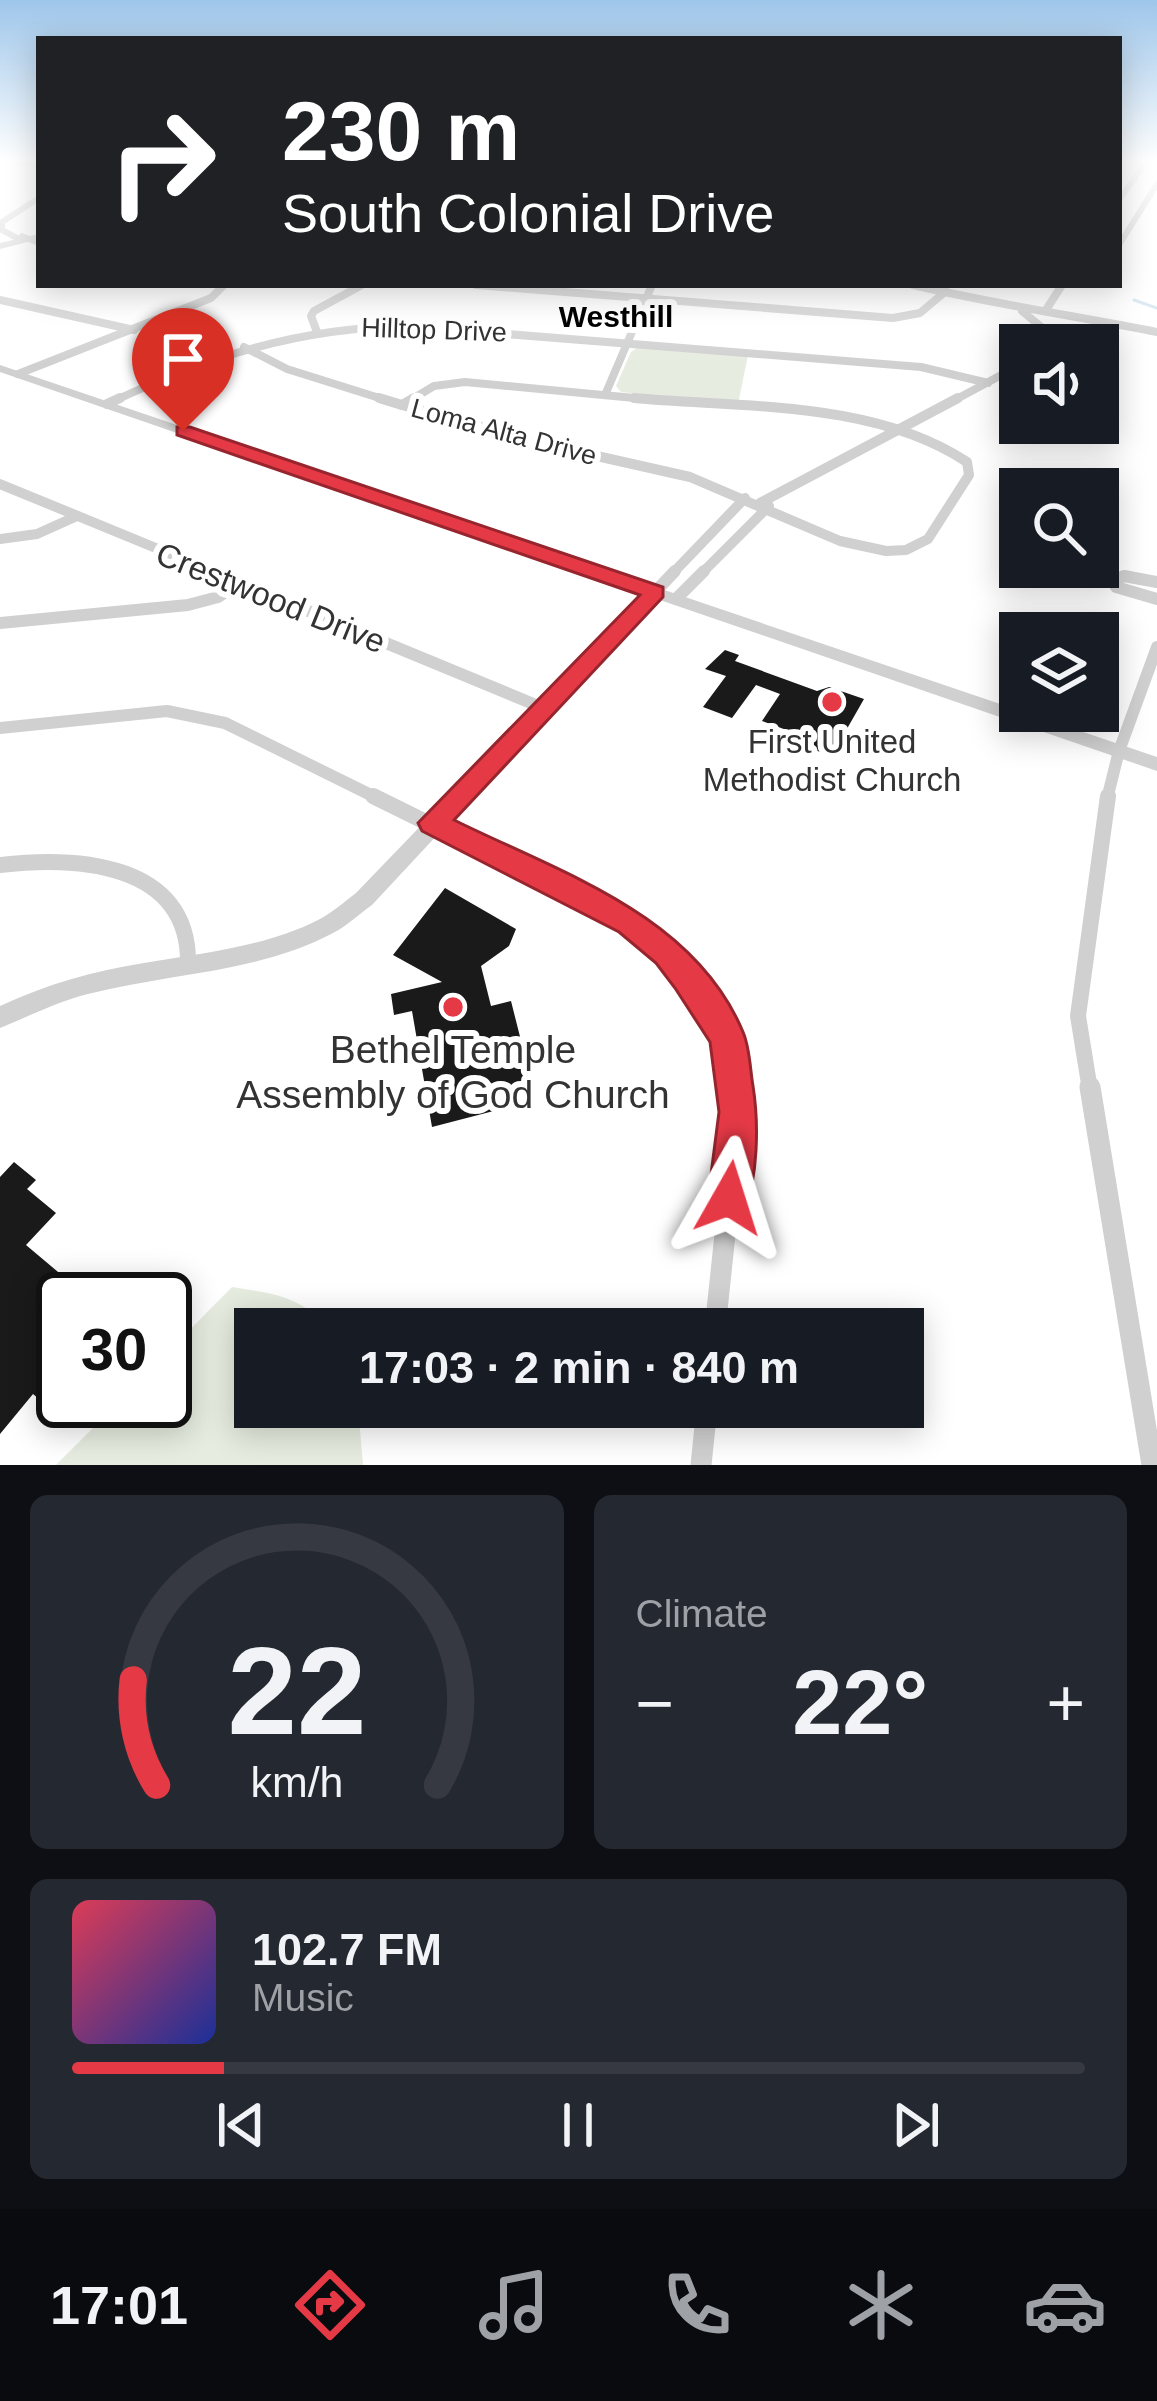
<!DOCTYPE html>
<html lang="en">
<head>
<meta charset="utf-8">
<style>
  :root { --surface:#171b24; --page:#242831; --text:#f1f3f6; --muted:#9ea1a6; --line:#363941; --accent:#e63946 }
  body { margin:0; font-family:Arial,sans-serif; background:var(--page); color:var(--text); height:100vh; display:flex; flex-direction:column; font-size:45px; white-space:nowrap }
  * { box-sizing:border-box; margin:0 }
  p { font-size:39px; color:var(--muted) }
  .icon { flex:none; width:66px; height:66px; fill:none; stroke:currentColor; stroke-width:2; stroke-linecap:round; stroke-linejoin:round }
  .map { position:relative; height:1465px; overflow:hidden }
  .sheet { display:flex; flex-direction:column; gap:30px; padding:30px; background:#0d0f14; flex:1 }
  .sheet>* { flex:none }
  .banner { position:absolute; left:36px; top:36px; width:1086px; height:252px; border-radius:0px; box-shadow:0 6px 30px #0003; background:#202124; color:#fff; overflow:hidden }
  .tools { position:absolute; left:999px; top:324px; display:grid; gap:24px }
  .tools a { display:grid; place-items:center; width:120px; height:120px; border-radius:0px; background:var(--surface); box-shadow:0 6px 30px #0003; font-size:60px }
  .speed { position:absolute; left:36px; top:1272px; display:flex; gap:24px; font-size:60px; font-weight:700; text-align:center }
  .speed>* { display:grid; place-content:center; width:156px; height:156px; border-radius:50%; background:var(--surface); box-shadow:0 6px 30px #0003; line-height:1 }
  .speed .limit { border:6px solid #111; border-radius:18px; background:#fff; color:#111 }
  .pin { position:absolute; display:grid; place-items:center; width:102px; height:102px; color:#fff; margin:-123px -51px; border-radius:50% 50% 50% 0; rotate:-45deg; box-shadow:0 0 12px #0007 }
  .pin .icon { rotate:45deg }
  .me { position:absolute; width:132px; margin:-66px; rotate:6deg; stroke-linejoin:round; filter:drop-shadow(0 0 9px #0008) }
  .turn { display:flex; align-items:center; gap:42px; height:252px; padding:0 48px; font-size:54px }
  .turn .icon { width:156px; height:156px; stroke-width:2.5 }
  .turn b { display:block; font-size:84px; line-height:102px }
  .big { font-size:90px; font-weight:800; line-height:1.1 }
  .sheet .widget { flex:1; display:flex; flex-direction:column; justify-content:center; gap:18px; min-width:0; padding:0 42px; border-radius:18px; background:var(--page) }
  .sheet .dial { align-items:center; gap:0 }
  .dial svg { height:312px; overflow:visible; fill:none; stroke:var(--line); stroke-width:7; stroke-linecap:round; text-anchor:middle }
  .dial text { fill:var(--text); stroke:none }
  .song { display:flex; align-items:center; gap:36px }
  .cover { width:144px; height:144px; border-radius:18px; background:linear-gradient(135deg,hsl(350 70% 55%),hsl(230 70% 35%)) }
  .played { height:12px; border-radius:6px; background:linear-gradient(90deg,var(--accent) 15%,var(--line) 15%) }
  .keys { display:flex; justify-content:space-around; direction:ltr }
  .heat { display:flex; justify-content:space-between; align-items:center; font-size:66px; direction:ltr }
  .sheet .tiles { flex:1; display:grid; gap:30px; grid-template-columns:1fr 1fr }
  .widget:last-child { grid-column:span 2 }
  .trip { position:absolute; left:234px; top:1308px; width:690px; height:120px; border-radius:0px; background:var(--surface); box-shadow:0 6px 30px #0003; font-weight:800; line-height:120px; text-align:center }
  .dock { display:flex; height:192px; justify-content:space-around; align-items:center; background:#090b0e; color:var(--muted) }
  .dock .icon { width:84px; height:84px }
  .dock .on { color:var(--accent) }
  .dock b { font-size:54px; color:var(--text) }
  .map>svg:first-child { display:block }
  .green { fill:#e6ecdf }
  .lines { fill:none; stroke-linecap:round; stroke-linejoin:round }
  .stream { stroke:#cfe2ee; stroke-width:3 }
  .building { fill:#1a1a1a }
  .minor-far5 { stroke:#d0d0d0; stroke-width:6 }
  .minor-far4 { stroke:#d0d0d0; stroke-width:8 }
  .minor-far3 { stroke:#d0d0d0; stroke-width:10 }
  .minor-far2 { stroke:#d0d0d0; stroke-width:12 }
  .minor-far1 { stroke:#d0d0d0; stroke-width:16 }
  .minor { stroke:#d0d0d0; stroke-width:21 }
  .tertiary { fill:#d0d0d0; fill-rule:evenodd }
  .route { fill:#e63946; stroke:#96252e; stroke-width:3 }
  .poi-dot { fill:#e63946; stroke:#fff; stroke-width:4.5 }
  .labels { text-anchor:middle; stroke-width:12; stroke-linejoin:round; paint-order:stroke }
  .far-street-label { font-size:27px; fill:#333; stroke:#fff }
  .far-neighbourhood-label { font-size:30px; font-weight:bold; fill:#000; stroke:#fff }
  .street-label { font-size:33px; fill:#333; stroke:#fff }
  .poi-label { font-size:33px; fill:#333; stroke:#fff }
  .near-poi-label { font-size:39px; fill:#333; stroke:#fff }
</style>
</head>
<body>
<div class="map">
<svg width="1157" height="1465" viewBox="0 0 1157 1465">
  <rect width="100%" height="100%" fill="#fff"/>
  <g class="green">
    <path d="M639,347L748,355L738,404L621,392L616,386L631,352Z"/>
    <path d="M232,1287C269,1293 305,1296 326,1329H255V1407H358L363,1465H56L120,1401H165V1355Z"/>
  </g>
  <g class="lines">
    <path class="stream" d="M1134,300L1157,308"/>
  </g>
  <g class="building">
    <path d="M725,650L739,655L735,661L817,691L829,687L864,699L844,734L864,742L855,757L835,749L831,756L796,743L800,735L762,721L780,694L756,685L732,718L703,707L726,676L705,669Z"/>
    <path d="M445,888L516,929L509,946L481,966L491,1006L511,1001L536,1100L432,1127L412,1011L394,1015L391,994L442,982L393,955Z"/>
    <path d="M14,1162L36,1180L27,1189L56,1213L26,1245L64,1277L55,1287L63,1294V1370L39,1399L33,1394L0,1434V1177Z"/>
  </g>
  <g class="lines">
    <g class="minor-far5">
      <path d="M15,161L39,166"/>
      <path d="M1119,200L1147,161"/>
      <path d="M22,236L39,243"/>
      <path d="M17,238L2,230V222L39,198"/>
      <path d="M1119,245L1157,184"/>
    </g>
    <g class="minor-far4">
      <path d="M476,285L893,318L920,313L946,291"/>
      <path d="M913,285C994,304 1075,316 1157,332"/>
      <path d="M0,300L134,330"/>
      <path d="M1046,310L1062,285"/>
      <path d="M1022,311L1045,330L1043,345"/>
      <path d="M317,332L311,316L314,311L362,285"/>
      <path d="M244,347L287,369L389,401"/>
      <path d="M18,374L211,298L224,285"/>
      <path d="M605,395L652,285"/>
      <path d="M114,401C210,356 300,328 406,326L921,367L988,383"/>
      <path d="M409,401L434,386L465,382L666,401"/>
      <path d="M953,401L1020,365"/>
    </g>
    <g class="minor-far3">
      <path d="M379,398L402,405"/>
      <path d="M107,404L120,398"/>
      <path d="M402,405L548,445L690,477L840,541L886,551L906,550L928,539L969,475L967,462C873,400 743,408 634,398"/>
      <path d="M402,405L414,398"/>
      <path d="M0,484L219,574"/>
      <path d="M760,503L958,398"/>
      <path d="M0,539L37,534L77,516"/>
      <path d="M672,574L745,498"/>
      <path d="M701,574L769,506"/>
    </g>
    <g class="minor-far2">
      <path d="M212,571L543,708"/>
      <path d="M1157,582L1124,576L1113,581L1116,587L1157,599"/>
      <path d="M655,592L675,571"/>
      <path d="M676,599L704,571"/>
      <path d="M0,623L188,605L218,597L237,584"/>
      <path d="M0,728L167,711L225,723L379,799"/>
      <path d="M1107,799L1119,751L1157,647"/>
    </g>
    <g class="minor-far1">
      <path d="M373,796L630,923L688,977L727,1038L735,1090"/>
      <path d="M0,865C76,856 190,862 188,964"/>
      <path d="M1090,1090L1078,1016L1108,796"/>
    </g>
    <g class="minor">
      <path d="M1090,1087L1152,1465"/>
      <path d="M715,1329L738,1112L734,1087"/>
      <path d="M701,1465L707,1407"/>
    </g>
    <g class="tertiary">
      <path d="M39,234V239L0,249V243Z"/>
      <path d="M0,365L1157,757V771L657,599L372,905C359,914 347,926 333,933C258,973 169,973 88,994C56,1002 30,1016 0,1028V1006C47,984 94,971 144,963C202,953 265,947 318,920C332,913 344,902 356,893L644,594L0,372Z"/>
    </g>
  </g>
  <linearGradient id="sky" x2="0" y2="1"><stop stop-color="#9ec6ea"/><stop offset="0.44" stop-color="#fff"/><stop offset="1" stop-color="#fff" stop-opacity="0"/></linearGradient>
  <rect width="1157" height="366" fill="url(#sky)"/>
  <path class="route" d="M177,427H190L663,587V597L454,820C559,872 694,914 743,1032C750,1048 750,1069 753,1086C759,1124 758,1177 744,1213L729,1219L714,1213L708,1198L719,1112L710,1042L675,988L656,963L619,932L422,831L418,823L640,595L177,435Z"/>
  <g class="poi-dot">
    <circle cx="832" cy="702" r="12"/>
    <circle cx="453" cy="1007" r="12"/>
  </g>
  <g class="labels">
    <g class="far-street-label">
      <text transform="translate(434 330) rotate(2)" y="9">Hilltop Drive</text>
      <text transform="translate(504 432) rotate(15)" y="9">Loma Alta Drive</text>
    </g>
    <g class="far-neighbourhood-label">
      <text x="616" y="327">Westhill</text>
    </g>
    <g class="street-label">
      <text transform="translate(271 597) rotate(22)" y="12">Crestwood Drive</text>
    </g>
    <g class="poi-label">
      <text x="832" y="753">First United<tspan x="832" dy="38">Methodist Church</tspan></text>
    </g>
    <g class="near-poi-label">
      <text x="453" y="1063">Bethel Temple<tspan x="453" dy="45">Assembly of God Church</tspan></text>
    </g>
  </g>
</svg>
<div class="tools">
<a><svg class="icon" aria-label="sound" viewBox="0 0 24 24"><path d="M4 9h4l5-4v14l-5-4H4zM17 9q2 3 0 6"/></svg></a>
<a><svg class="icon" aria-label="search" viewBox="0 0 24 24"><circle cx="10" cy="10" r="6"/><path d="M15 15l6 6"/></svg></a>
<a><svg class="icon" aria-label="layers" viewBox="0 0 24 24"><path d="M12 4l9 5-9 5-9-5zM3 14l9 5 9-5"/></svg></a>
</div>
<div class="speed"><div class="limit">30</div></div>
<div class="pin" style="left:183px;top:431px;background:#d93025"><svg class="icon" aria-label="arrive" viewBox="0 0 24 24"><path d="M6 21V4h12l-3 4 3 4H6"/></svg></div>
<svg class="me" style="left:729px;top:1198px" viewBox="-20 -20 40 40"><path d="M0-17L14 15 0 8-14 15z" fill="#e63946" stroke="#fff" stroke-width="4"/></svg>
<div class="trip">17:03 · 2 min · 840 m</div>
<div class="banner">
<div class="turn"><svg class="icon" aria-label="right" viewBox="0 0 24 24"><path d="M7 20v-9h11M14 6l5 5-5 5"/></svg><div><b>230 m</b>South Colonial Drive</div></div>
</div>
</div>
<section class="sheet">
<div class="tiles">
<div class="widget dial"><svg viewBox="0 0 100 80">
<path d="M14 69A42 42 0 1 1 86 69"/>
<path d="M14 69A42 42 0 0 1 8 42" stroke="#e63946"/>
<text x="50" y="56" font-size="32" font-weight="700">22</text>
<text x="50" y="72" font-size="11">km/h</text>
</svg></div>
<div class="widget"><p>Climate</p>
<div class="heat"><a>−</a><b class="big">22°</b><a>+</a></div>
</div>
<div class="widget">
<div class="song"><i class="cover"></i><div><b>102.7 FM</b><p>Music</p></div></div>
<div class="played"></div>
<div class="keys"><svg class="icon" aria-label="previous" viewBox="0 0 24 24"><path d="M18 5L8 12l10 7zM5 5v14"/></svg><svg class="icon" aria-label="pause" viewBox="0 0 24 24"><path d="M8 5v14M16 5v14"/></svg><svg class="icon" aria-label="next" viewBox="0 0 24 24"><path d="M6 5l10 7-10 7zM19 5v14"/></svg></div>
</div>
</div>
</section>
<nav class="dock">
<b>17:01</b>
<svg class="icon on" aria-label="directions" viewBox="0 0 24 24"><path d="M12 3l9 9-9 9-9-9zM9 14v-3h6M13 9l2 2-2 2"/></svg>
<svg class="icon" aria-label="music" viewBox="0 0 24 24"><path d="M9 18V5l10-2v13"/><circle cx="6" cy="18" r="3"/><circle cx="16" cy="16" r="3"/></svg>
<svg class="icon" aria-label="phone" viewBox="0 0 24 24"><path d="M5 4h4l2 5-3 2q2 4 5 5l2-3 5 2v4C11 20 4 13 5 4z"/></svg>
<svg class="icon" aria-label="climate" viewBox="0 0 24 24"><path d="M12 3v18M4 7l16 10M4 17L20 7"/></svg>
<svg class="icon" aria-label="car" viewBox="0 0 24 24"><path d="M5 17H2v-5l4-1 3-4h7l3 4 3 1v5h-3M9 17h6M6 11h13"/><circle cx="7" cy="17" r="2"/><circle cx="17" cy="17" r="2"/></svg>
</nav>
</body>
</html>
